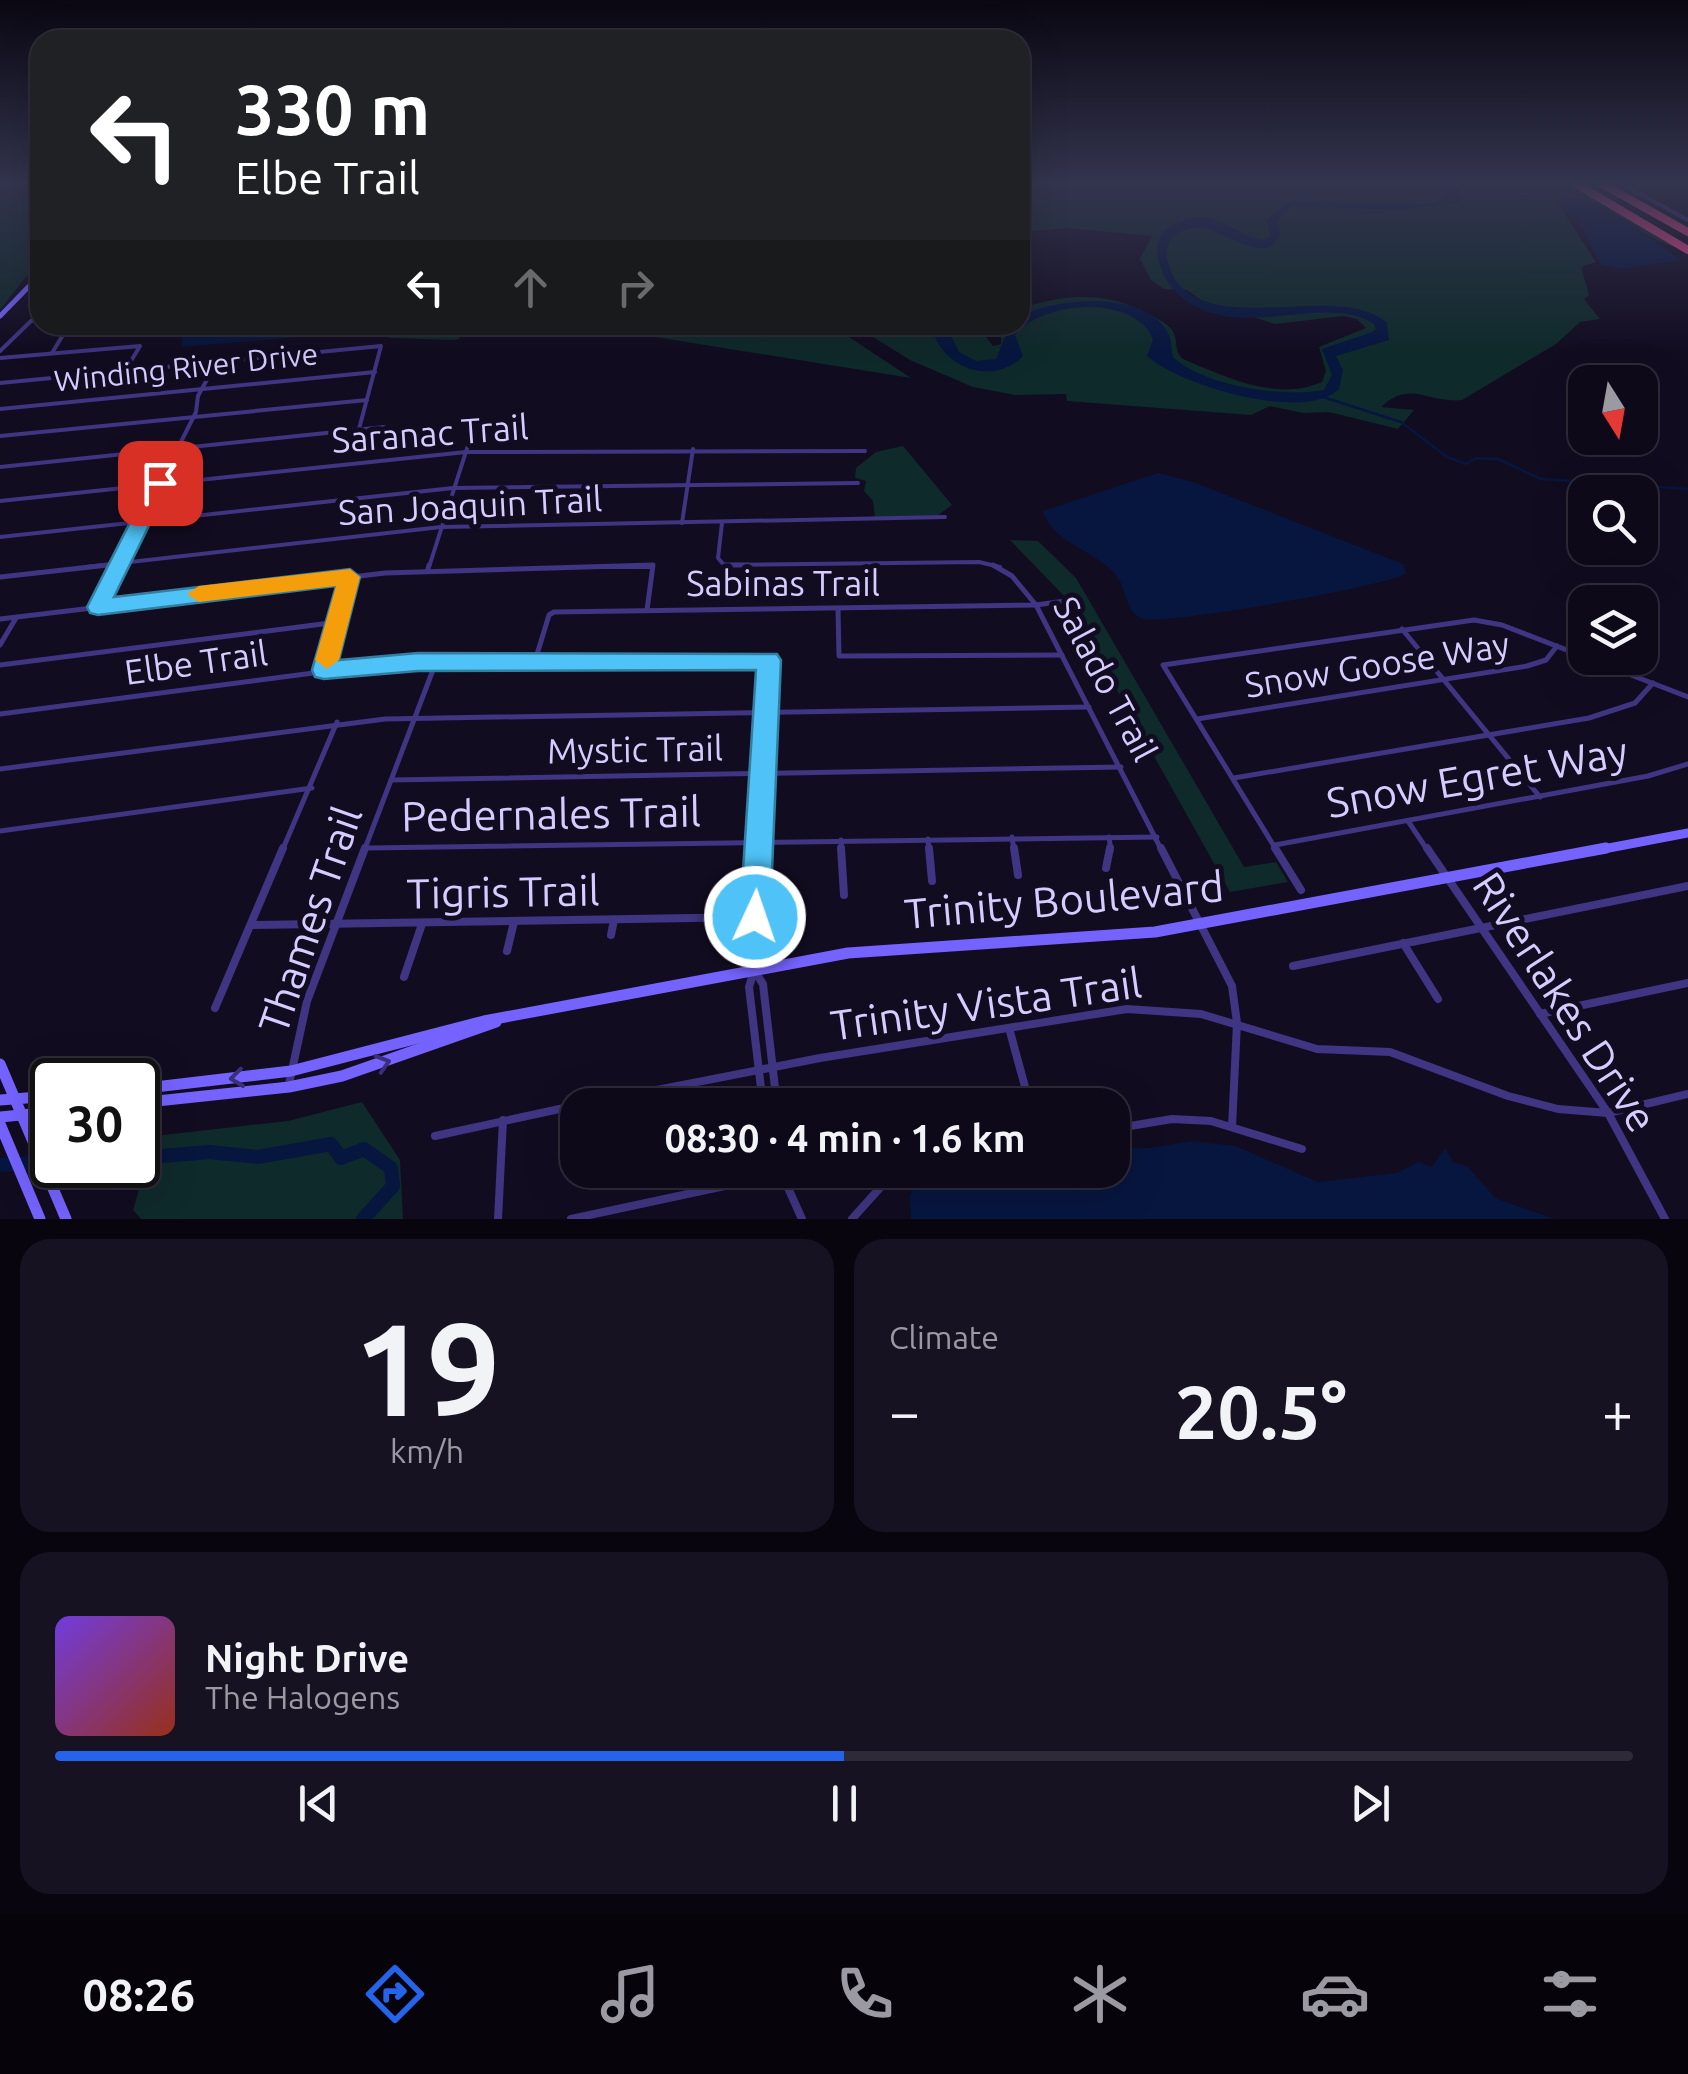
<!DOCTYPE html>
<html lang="en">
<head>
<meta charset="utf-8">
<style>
  :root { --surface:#0e0919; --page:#171222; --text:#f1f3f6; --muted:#9b9aa2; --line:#2e2a38; --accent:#2563eb }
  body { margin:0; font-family:Ubuntu,sans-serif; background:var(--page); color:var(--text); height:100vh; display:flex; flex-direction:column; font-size:38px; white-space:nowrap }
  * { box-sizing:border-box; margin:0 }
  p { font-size:32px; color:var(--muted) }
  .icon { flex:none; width:55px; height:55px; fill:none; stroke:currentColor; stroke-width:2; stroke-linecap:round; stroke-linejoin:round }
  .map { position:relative; height:1219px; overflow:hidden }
  .drawer { display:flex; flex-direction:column; gap:20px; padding:20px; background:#08050e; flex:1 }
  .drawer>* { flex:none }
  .hud { position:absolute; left:30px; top:30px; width:1000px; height:305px; border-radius:30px; box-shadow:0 10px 40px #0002,0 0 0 2px var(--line); background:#202124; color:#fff; overflow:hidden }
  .needle { width:65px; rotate:169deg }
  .buttons { position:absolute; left:1568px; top:365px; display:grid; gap:20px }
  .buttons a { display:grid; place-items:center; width:90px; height:90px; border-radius:20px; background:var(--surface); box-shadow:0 10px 40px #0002,0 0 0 2px var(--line); font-size:50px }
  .speed { position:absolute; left:30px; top:1058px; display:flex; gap:20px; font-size:50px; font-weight:700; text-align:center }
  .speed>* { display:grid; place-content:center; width:130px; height:130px; border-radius:50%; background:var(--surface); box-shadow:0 10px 40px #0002,0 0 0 2px var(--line); line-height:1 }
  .speed .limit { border:5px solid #111; border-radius:15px; background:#fff; color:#111 }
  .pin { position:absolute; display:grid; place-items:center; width:85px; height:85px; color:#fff; margin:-42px; border-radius:20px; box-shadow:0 5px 15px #0006 }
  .me { position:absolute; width:110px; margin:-55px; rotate:3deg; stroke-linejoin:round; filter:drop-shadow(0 0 8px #0008) }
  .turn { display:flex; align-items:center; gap:35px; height:210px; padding:0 40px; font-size:45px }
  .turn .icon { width:130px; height:130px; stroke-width:2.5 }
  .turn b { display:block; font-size:70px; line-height:85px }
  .lanes { display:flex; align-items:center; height:95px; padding:0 40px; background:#0003; justify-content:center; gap:50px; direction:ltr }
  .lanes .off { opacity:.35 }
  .big { font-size:75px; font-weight:700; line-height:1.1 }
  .drawer .card { flex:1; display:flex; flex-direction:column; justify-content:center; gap:15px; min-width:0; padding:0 35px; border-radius:30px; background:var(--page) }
  .drawer .dial { align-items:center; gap:0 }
  .dial b { font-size:130px; line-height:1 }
  .song { display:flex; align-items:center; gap:30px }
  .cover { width:120px; height:120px; border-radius:15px; background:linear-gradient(135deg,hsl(260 70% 55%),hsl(10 70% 35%)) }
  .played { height:10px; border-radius:5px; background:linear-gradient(90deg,var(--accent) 50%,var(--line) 50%) }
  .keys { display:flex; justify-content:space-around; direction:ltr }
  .heat { display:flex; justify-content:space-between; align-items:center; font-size:55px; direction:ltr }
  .drawer .tiles { flex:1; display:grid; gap:20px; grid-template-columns:1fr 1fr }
  .card:last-child { grid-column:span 2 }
  .trip { position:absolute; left:560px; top:1088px; width:570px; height:100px; border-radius:30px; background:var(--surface); box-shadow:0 10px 40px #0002,0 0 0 2px var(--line); font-weight:700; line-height:100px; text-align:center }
  .menu { display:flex; height:160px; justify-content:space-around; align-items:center; background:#06040a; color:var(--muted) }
  .menu .icon { width:70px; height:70px }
  .menu .on { color:var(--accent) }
  .menu b { font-size:45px; color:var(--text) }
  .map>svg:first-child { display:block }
  .green { fill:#0f2a2b }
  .water { fill:#07163f }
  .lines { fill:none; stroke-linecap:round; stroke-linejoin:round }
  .stream { stroke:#07163f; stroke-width:2.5 }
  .river { stroke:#07163f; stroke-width:14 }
  .street-far2 { stroke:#3f3582; stroke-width:4 }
  .street-far1 { stroke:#3f3582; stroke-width:5 }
  .street { stroke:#3f3582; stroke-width:8 }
  .secondary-far2 { stroke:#7563ff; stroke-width:5 }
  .secondary-far1 { stroke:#7563ff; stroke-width:9 }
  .secondary { stroke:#7563ff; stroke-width:11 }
  .highway { stroke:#ff478f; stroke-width:8 }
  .oneway { stroke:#3a2f7a }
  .route { fill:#4fc3f7; stroke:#337fa1; stroke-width:2.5 }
  .slow { fill:#f59e0b }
  .labels { text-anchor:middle; stroke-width:10; stroke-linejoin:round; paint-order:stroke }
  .far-street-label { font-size:30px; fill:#d6ccff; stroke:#120c21 }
  .street-label { font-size:35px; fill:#d6ccff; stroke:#120c21 }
  .near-street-label { font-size:42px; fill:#d6ccff; stroke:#120c21 }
</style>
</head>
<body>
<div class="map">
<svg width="1688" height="1219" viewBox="0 0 1688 1219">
  <rect width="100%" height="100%" fill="#120c21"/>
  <g class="green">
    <path d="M1027,182H1566L1680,248C1643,244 1596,184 1556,201L1596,262L1581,267L1589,295L1584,299L1600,319L1580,322L1556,344L1462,400C1428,404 1411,379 1381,407L1414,410L1398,429L1329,412L1303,413L1270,406L1251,415L1067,401L1066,394L1015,395L973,387L910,360L854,325H977L993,346L1001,344V325H1020V309C1062,294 1104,291 1145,312C1154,317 1166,322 1172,330C1179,340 1173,350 1183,359C1226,377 1276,402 1322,382L1326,371L1319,347L1366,328L1357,319L1343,316L1275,324L1201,300L1187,290L1164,289L1151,280L1140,259L1152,236L1067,228L1020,232V186Z"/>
    <path d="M0,187L40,200V259L0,310Z"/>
    <path d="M338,325H465L459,339L452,340L391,338Z"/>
    <path d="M581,325H831L911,378Z"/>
    <path d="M903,446L952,505L934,518H875L873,501L864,491L866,481L855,478L856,468L876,452Z"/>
    <path d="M1010,540L1038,541L1076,578L1244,867L1276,862L1288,882L1230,892L1065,597Z"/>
    <path d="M362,1102L400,1160L403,1219H141L133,1210L155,1136L288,1121Z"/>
  </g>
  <g class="water">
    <path d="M1438,182C1450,182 1457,186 1461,197L1458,203L1397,210L1292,206L1278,219L1280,235L1271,247C1239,254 1214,219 1185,230C1172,234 1165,246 1167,259C1187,350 1337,276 1387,323L1389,340L1336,356L1343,370L1339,389C1304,423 1179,385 1147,356L1153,339C1134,293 1041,301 1015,335L1023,356C991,388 940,367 931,325H946L959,352L976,361L996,359L1010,325H1020V317L1025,314C1060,298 1148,290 1169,335C1172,341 1171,350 1173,357C1204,386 1283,398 1324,390L1332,375L1322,349L1372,332L1376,329L1374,324C1323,290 1232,348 1176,292C1160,276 1146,241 1171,226C1211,201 1236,238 1264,240L1270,236L1267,220L1287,202L1432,204L1448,196Z"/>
    <path d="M1565,198C1611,202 1649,238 1681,260L1621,269L1601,265L1577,218L1566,213L1558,202Z"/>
    <path d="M117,325H320L336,330L322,335L182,347V333L175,329Z"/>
    <path d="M1158,473L1193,482L1403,564L1406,573C1391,586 1164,625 1143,619C1125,614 1127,588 1116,575C1098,552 1051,542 1043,511Z"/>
    <path d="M1192,1141L1235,1146L1318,1182L1397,1173L1419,1162L1432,1167L1445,1148L1453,1162L1468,1167L1495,1198L1554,1219H911L910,1196L914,1188L945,1170H1112L1113,1147L1149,1148Z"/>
  </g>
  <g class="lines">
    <path class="stream" d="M1323,397L1401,422L1447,457L1466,464L1476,458L1498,459L1541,479L1688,489"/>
    <g class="river">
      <path d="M138,1158L209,1152L258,1157L331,1144L341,1158L364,1149L391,1168L393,1186L363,1219"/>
      <path d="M0,1165L52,1162"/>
    </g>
    <g class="street-far2">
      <path d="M1618,182L1688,220"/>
      <path d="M0,351L31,321L40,318"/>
      <path d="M52,353L69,325"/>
      <path d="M0,358L140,346L125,371"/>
      <path d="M0,383L381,346L359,429"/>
      <path d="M0,409L375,372"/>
      <path d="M0,436L367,400"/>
      <path d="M0,467L384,427"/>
      <path d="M0,501L466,452L865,451"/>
      <path d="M682,523L693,449"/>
      <path d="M722,523L718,558L724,565L979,562L1000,567"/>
      <path d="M0,537L453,488L858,483"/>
      <path d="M86,567L441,527L945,517"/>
      <path d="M118,567L196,412L198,396L216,363"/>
      <path d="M429,567L471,436"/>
      <path d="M579,567H653"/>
    </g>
    <g class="street-far1">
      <path d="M724,565H748"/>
      <path d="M993,565L1012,576L1036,605L1162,851"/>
      <path d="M428,569L429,565"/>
      <path d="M0,577L108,565"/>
      <path d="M98,607L119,565"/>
      <path d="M838,609L839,656L1062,655"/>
      <path d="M0,619L385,573L653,565L647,610"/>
      <path d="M1402,629L1540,797"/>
      <path d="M0,645L16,618"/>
      <path d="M1587,658L1688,697"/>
      <path d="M535,661L549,615L554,612L1036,605L1065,601"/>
      <path d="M0,665L338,622"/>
      <path d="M324,670L350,577"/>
      <path d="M0,714L382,664L766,658L770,666L760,851"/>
      <path d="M1197,719L1527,666L1546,660L1557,646"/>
      <path d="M0,769L385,719L1089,707"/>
      <path d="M1234,778L1589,718L1635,703L1653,683"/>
      <path d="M391,780L1121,767"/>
      <path d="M1408,821L1428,851"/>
      <path d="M0,831L312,788"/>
      <path d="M1012,837L1014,851"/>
      <path d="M1109,837L1111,851"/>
      <path d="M928,839L929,851"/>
      <path d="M841,840L842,851"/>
      <path d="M1275,845L1648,776L1688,764"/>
      <path d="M367,848L1157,837"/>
      <path d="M282,851L337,722"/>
      <path d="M364,851L436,662"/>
      <path d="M1277,851L1163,665L1474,620L1502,625L1585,657"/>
    </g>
    <g class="street">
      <path d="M760,848L754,971L749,987L763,1105"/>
      <path d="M841,848L844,895"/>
      <path d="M929,848L932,881"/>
      <path d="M1014,848L1018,875"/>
      <path d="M1161,848L1232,986L1237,1023L1232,1127"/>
      <path d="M1275,848L1301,890"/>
      <path d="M1427,848L1608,1113L1665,1219"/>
      <path d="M1106,868L1110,848"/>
      <path d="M253,925L755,917"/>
      <path d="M611,935L614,920"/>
      <path d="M1403,943L1438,999"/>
      <path d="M507,951L514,922"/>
      <path d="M1293,966L1688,886"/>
      <path d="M756,973L763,984L777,1105"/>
      <path d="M404,977L422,924"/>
      <path d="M215,1008L283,848"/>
      <path d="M1540,1014L1688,983"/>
      <path d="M1009,1028L1030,1105"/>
      <path d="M289,1084L307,1001L365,848"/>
      <path d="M580,1105L820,1058L1127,1009L1201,1014L1317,1049L1390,1052L1508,1096L1558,1109L1608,1113L1688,1094"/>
      <path d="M1112,1129L1172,1119L1211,1121L1302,1149"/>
      <path d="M435,1136L578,1105"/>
      <path d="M780,1170L802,1219"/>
      <path d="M498,1219L503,1120"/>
      <path d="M571,1219L781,1174"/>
      <path d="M852,1219L896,1170"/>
    </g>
    <path class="secondary-far2" d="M0,316L40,275"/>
    <path class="secondary-far1" d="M1593,851L1688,833"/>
    <g class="secondary">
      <path d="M0,1064L66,1219"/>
      <path d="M138,1089L291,1071L484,1021L848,953L1155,932L1606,848"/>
      <path d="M0,1100L52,1096"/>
      <path d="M138,1103L289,1087L342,1076L496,1022"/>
      <path d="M0,1117L52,1112"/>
      <path d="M0,1124L40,1219"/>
    </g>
    <g class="highway">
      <path d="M1573,182L1688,250"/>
      <path d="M1599,182L1688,232"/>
    </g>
  </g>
  <defs><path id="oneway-chevron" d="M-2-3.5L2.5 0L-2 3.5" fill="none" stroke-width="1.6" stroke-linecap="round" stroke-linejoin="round" transform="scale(2.5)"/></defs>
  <g class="oneway">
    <use href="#oneway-chevron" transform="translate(383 1063) rotate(-17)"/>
    <use href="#oneway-chevron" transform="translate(237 1078) rotate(173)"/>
  </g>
  <linearGradient id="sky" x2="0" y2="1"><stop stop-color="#0a0712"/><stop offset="0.52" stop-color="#33344e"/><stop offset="1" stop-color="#33344e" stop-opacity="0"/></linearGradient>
  <rect width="1688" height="352" fill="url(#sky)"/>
  <path class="route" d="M160,477L170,483L114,597L350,569L360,577L339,660L418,653L777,654L781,660L770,917L766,927L755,931L745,927L740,917L756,670L418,671L324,679L315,677L312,670L336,586L98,615L90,613L87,607L150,483Z"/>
  <path class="slow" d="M350,569L360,577L339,660L327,669L315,660L336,586L199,602L187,594L199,586Z"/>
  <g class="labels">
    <g class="far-street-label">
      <text transform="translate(186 368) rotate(-6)" y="10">Winding River Drive</text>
    </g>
    <g class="street-label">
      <text transform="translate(430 434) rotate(-4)" y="12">Saranac Trail</text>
      <text transform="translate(470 506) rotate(-3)" y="12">San Joaquin Trail</text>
      <text x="783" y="596">Sabinas Trail</text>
      <text transform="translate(196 663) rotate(-8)" y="12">Elbe Trail</text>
      <text transform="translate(1377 665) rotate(-9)" y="12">Snow Goose Way</text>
      <text transform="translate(1105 679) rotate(62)" y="12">Salado Trail</text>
      <text transform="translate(635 750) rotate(-1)" y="12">Mystic Trail</text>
    </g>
    <g class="near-street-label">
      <text transform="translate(1477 777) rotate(-10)" y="15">Snow Egret Way</text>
      <text transform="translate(551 814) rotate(-1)" y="15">Pedernales Trail</text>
      <text transform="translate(503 892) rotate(-1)" y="15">Tigris Trail</text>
      <text transform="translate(1064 900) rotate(-5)" y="15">Trinity Boulevard</text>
      <text transform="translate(310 920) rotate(-71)" y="15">Thames Trail</text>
      <text transform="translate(1565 1002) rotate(57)" y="15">Riverlakes Drive</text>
      <text transform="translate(986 1004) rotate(-8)" y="15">Trinity Vista Trail</text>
    </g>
  </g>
</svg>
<div class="buttons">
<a><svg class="needle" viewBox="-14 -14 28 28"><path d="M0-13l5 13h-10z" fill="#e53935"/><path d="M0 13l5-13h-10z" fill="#9b9aa2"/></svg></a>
<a><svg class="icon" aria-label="search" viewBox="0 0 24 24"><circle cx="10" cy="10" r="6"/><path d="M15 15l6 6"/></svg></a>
<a><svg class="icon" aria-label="layers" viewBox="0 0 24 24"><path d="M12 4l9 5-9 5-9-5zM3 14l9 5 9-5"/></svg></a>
</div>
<div class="speed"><div class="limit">30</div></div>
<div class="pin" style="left:160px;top:483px;background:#d93025"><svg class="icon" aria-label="arrive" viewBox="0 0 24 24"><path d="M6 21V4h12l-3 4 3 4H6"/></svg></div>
<svg class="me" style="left:755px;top:917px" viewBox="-20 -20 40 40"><circle r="17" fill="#4fc3f7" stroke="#fff" stroke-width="3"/><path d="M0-11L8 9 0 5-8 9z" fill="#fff"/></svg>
<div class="trip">08:30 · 4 min · 1.6 km</div>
<div class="hud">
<div class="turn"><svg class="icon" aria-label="left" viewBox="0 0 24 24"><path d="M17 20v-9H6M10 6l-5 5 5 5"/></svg><div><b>330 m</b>Elbe Trail</div></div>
<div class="lanes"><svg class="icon" aria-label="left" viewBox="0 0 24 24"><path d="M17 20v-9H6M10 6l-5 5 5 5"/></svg><svg class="icon off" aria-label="ahead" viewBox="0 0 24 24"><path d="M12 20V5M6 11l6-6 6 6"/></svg><svg class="icon off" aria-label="right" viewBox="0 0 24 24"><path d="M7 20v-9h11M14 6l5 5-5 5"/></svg></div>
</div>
</div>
<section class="drawer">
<div class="tiles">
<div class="card dial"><b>19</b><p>km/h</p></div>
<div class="card"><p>Climate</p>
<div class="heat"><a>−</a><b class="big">20.5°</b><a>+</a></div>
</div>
<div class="card">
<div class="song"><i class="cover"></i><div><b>Night Drive</b><p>The Halogens</p></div></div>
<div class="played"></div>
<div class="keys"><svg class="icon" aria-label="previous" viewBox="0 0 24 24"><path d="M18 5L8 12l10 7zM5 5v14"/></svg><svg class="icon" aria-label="pause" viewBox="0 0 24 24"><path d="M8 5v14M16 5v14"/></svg><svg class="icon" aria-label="next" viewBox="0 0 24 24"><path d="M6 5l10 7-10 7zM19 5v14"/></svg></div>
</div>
</div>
</section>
<nav class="menu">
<b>08:26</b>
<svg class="icon on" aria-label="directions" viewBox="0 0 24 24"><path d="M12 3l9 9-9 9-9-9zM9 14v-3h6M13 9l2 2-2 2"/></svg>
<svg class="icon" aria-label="music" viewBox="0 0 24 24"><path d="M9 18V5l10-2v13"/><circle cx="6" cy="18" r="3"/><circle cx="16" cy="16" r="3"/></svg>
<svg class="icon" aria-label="phone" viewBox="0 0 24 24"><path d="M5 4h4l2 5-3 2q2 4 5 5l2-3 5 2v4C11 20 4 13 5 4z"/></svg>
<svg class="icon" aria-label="climate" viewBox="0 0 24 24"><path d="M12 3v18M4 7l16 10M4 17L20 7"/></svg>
<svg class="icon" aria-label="car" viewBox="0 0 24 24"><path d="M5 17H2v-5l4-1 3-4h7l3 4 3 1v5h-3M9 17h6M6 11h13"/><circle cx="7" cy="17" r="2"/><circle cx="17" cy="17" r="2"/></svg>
<svg class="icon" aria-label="filters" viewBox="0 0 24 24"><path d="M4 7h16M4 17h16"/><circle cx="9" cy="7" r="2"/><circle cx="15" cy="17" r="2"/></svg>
</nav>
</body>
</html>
